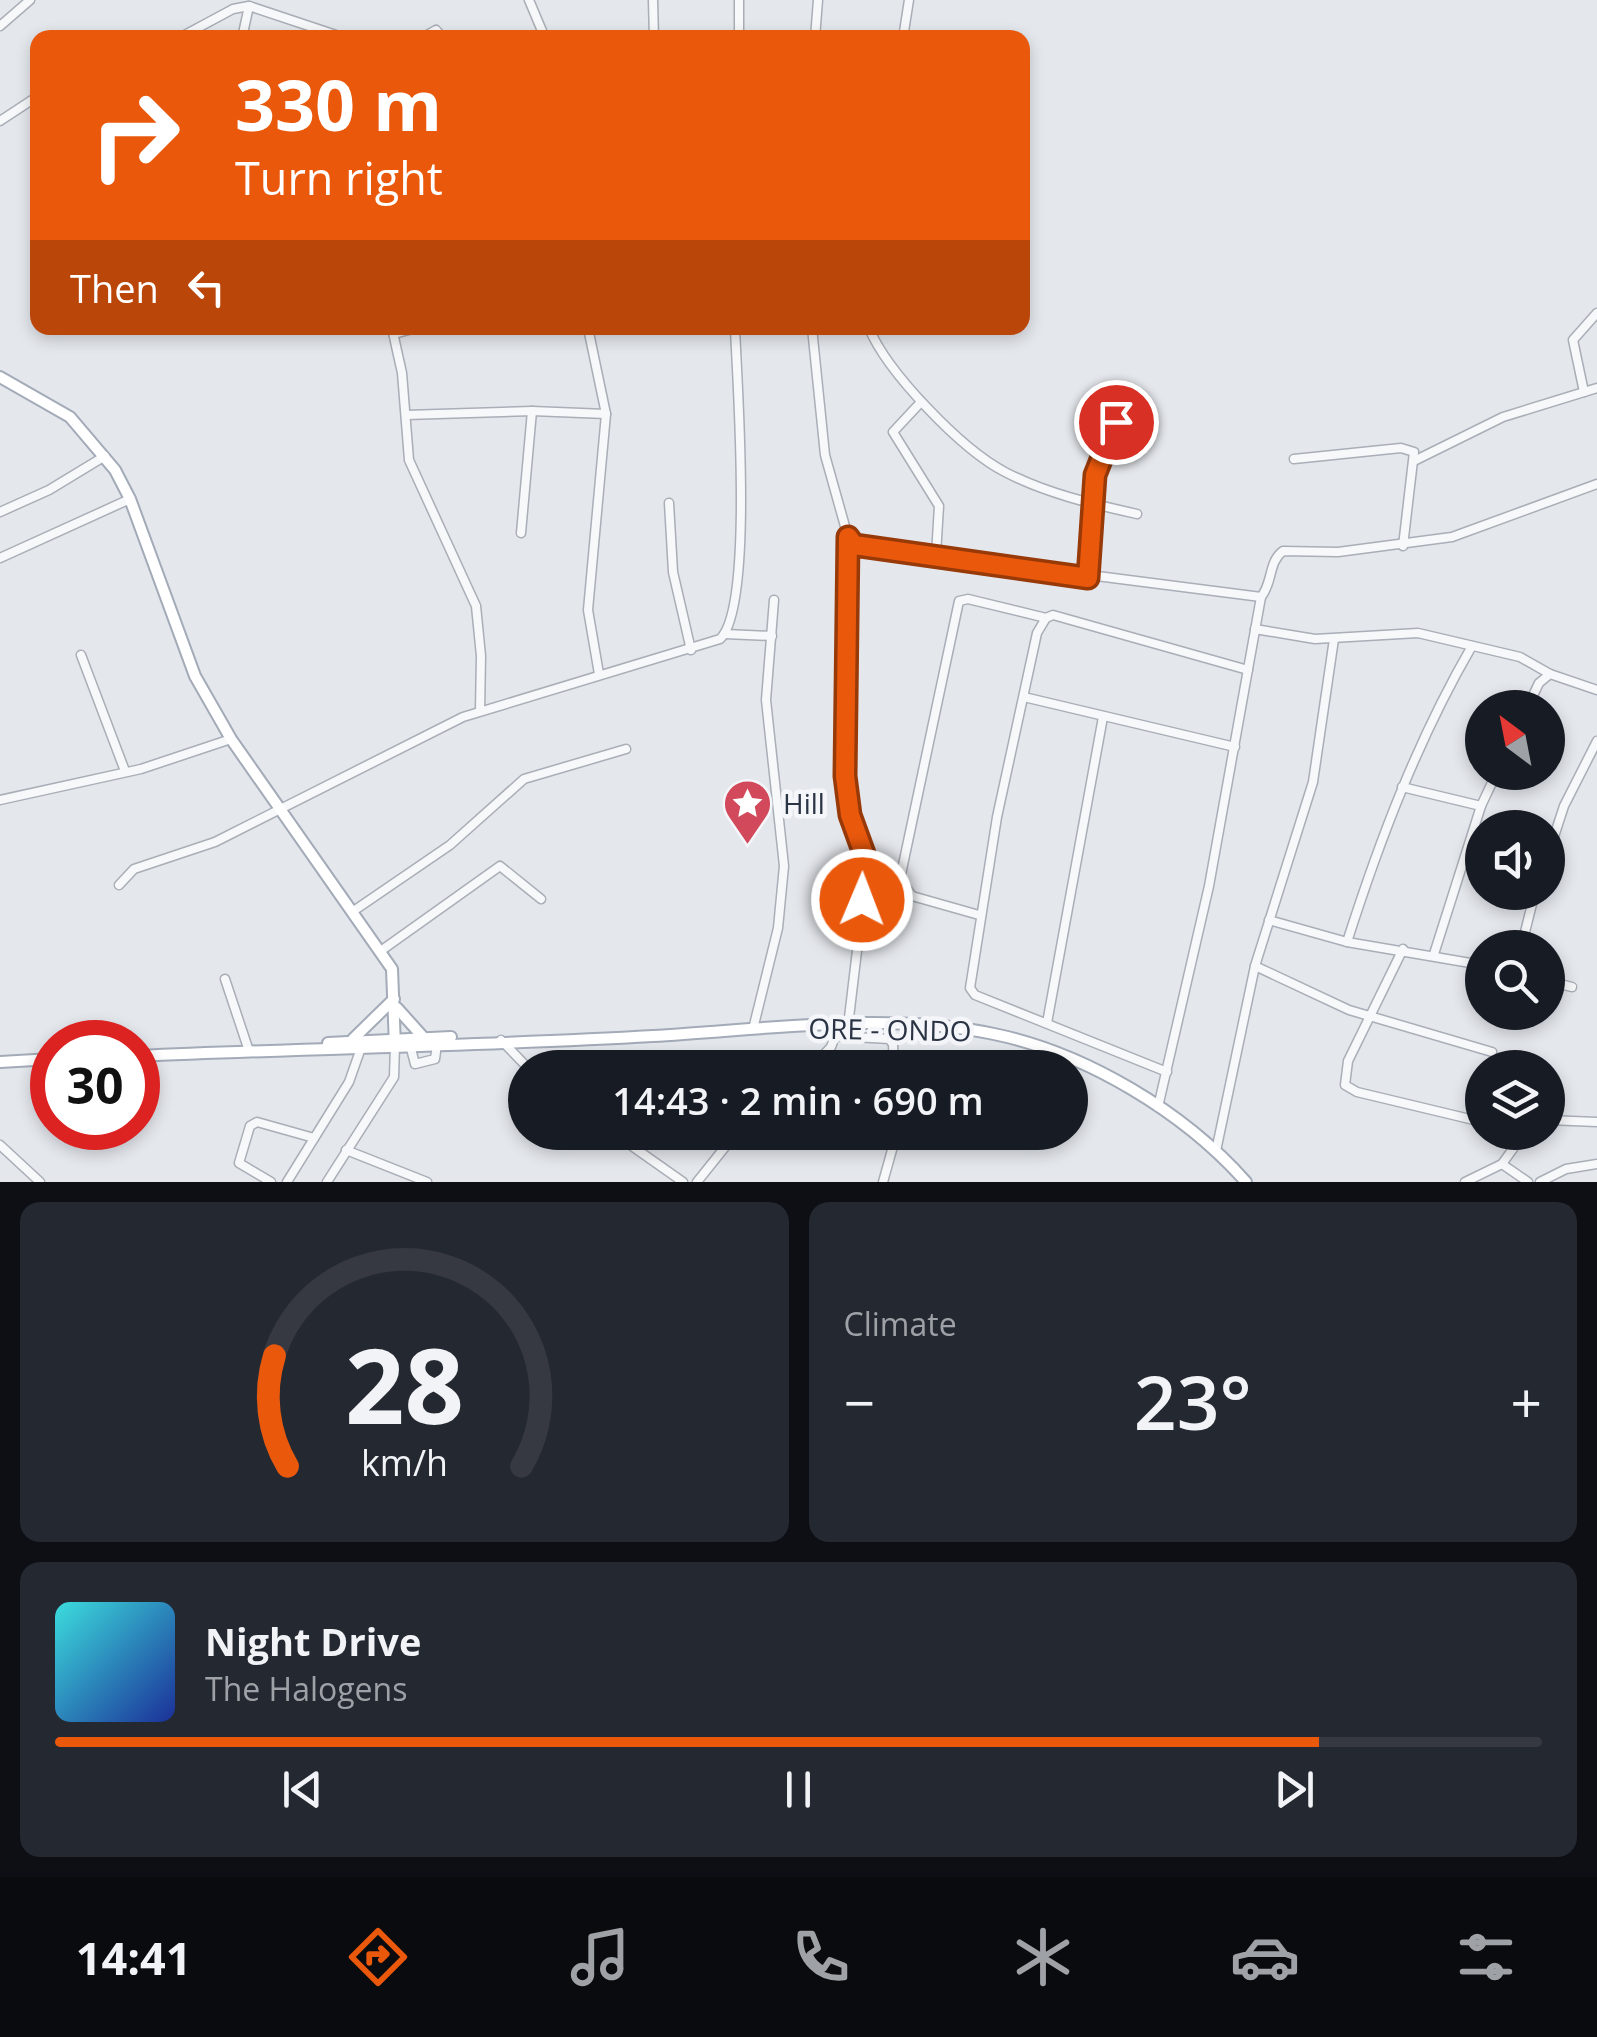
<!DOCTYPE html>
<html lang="en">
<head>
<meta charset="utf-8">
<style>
  :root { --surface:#171b24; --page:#242831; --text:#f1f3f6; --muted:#9ea1a6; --line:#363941; --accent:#ea580c }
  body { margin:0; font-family:"Open Sans",sans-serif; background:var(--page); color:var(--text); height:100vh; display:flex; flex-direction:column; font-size:38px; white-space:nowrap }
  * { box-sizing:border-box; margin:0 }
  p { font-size:32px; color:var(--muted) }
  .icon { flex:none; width:55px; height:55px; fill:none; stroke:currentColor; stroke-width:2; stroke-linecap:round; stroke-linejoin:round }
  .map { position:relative; height:1182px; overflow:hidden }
  .sheet { display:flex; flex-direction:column; gap:20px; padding:20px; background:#0d0f14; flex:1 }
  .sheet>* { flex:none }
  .hud { position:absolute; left:30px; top:30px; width:1000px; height:305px; border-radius:20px; box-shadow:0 5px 15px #0003; background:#ea580c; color:#fff; overflow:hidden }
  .needle { width:65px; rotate:328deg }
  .controls { position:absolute; left:1465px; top:690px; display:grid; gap:20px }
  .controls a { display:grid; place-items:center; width:100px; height:100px; border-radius:50%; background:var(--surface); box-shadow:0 5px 15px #0003; font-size:50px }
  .speed { position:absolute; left:30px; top:1020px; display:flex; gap:20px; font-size:50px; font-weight:700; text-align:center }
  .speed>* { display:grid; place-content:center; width:130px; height:130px; border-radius:50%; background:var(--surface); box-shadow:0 5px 15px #0003; line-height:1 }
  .speed .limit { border:15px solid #d22; background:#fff; color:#111 }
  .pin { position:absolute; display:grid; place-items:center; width:85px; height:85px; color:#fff; margin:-42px; border:5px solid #fff; border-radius:50%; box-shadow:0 2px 10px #0007 }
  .me { position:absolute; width:110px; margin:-55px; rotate:1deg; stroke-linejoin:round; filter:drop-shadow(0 0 8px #0008) }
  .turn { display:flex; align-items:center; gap:35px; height:210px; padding:0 40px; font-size:45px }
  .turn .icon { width:130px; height:130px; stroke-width:2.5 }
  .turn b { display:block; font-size:70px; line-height:85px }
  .then { display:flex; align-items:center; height:95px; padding:0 40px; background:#0003; gap:20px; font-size:38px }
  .big { font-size:75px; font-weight:600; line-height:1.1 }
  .sheet .tile { flex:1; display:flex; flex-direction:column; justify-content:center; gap:15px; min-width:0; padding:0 35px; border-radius:20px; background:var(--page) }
  .sheet .dial { align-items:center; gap:0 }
  .dial svg { height:260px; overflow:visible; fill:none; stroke:var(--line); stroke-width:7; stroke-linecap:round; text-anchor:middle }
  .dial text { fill:var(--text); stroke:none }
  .song { display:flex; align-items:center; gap:30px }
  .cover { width:120px; height:120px; border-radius:15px; background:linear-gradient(135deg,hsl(180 70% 55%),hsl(230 70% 35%)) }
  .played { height:10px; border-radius:5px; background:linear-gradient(90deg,var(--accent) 85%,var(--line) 85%) }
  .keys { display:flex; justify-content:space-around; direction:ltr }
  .heat { display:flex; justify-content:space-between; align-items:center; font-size:55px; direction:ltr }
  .sheet .tiles { flex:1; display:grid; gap:20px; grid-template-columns:1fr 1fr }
  .tile:last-child { grid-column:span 2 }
  .trip { position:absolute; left:508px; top:1050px; width:580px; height:100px; border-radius:50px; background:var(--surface); box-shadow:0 5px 15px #0003; font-weight:600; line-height:100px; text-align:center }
  .tabs { display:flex; height:160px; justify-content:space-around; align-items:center; background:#090b0e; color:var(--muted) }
  .tabs .icon { width:70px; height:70px }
  .tabs .on { color:var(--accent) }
  .tabs b { font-size:45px; color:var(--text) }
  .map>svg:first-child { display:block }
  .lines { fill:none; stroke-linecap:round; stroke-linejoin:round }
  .minor-casing { stroke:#a9aeb7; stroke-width:11 }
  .major-casing { stroke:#a3abb8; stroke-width:14 }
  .minor { stroke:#f7f8fa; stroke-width:8 }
  .major { stroke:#fff; stroke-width:10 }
  .route-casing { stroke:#983908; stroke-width:25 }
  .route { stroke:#ea580c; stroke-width:18 }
  .labels { text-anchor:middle; stroke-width:9; stroke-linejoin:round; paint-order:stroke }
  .poi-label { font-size:28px; fill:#2b3445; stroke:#f4f6f9; text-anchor:start }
  .street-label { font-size:28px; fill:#2b3445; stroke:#f4f6f9 }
</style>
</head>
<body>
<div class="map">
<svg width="1597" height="1182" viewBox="0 0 1597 1182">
  <rect width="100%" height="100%" fill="#e4e7ec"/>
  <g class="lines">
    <defs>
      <g id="minor">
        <path d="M529,0L545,38"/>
        <path d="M653,0L654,38"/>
        <path d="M0,26L30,0"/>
        <path d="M179,38L233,9L249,6L345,38"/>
        <path d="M242,38L249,6"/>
        <path d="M422,38L436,30L443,38"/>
        <path d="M739,38V0"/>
        <path d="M815,38L818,0"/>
        <path d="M903,38L909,0"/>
        <path d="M0,121L38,96"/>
        <path d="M392,328L402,373L409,460L476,606L481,656L480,711"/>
        <path d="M588,328L606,414L588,610L599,674"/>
        <path d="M812,328L825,455L848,537L855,545L1261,597C1273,583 1268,562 1283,551L1338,552L1452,537L1597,484"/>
        <path d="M869,328C887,372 961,449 1005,472C1045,493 1092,504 1137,514"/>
        <path d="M394,334L416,328"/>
        <path d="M1584,392L1573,340L1597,313"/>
        <path d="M921,402L893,432L939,506L936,555"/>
        <path d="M406,415L532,411L606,414"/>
        <path d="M1294,459L1401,448L1414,452L1403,546"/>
        <path d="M1416,460L1503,417L1597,388"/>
        <path d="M669,503L673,572L691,650"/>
        <path d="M0,512L49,490L105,456"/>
        <path d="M521,533L532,411"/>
        <path d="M848,540L845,777L850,815L867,867L848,1026"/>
        <path d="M0,558L130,499"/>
        <path d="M1088,578L1095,475L1116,422"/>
        <path d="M1046,618L1037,633L997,817L970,988L975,995L1167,1072"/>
        <path d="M1255,629L1315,639L1418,633L1520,657L1550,674"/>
        <path d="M725,634L772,636"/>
        <path d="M81,655L125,771"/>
        <path d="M1024,697L1235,747"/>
        <path d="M1527,708L1539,683L1550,674L1597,690"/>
        <path d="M1402,787L1481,806"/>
        <path d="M0,800L141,769L231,739"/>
        <path d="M1548,855L1564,806L1597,741"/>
        <path d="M119,885L134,869L215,842L463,717L720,639C754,607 737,381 735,328"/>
        <path d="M352,912L450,845L524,779L626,749"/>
        <path d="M979,915L912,896L900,879L959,601L968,599L1046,618L1053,615L1248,670"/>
        <path d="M1269,920L1347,942L1482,965"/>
        <path d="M1347,942C1380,839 1418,739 1472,646"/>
        <path d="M1521,948L1535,892"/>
        <path d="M1403,949L1348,1061L1345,1085L1357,1092L1474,1120"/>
        <path d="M382,950L500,866L541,899"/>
        <path d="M1434,954L1481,806L1497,772"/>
        <path d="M1255,966L1349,1010L1492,1052"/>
        <path d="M225,979L249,1051"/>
        <path d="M1548,981L1572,987"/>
        <path d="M1047,1023L1103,717"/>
        <path d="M753,1029L778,928L784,866L766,700L774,600"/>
        <path d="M836,1036L889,1039L893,1044L894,1068"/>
        <path d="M501,1040L528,1068"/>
        <path d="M410,1045L415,1064L435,1059L437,1044"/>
        <path d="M811,1068L831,1047L837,1031"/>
        <path d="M1158,1107L1209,886L1261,597"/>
        <path d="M1548,1120L1597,1122"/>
        <path d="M612,1132L683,1182"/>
        <path d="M0,1145L40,1182"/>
        <path d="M346,1150L427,1182"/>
        <path d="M1216,1151L1255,966L1313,782L1334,639"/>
        <path d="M1502,1164L1528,1182"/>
        <path d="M271,1182L239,1163L250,1126L257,1122L314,1138"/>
        <path d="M287,1182L349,1082L361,1048"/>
        <path d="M327,1182L394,1077L395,1046"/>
        <path d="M697,1182L737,1132"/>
        <path d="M883,1182L897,1132"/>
        <path d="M1465,1182L1502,1164L1525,1132"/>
        <path d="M1540,1182L1566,1169L1597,1164"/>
      </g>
      <g id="major">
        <path d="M0,377L70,417L115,470L130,499L195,676L231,739L392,969L395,1046"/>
        <path d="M397,1008L423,1037"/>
        <path d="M353,1039L394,999"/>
        <path d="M328,1043L451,1037"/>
        <path d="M138,1056C309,1048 481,1046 653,1036C761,1030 888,1011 994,1034C1086,1053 1184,1112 1246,1182"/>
        <path d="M0,1062L52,1059"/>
      </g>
    </defs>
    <use href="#minor" class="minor-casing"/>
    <use href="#major" class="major-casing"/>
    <use href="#minor" class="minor"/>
    <use href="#major" class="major"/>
  </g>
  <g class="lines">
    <defs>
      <path id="route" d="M862,900L866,859L850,815L845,776L848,537L854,545L1088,578L1095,475L1116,422"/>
    </defs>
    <use href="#route" class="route-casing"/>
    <use href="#route" class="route"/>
  </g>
  <defs>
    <symbol id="sight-pin" viewBox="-11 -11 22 30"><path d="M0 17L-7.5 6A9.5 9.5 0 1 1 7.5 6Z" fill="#d1495b" stroke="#f4f6f9"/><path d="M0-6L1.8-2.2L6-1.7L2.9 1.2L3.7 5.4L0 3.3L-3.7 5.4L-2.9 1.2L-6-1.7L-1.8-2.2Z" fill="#fff"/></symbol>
  </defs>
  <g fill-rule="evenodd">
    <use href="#sight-pin" x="720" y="776" width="55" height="75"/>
  </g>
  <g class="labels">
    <g class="poi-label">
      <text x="783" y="814">Hill</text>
    </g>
    <g class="street-label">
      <text transform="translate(890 1030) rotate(1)" y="10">ORE - ONDO</text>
    </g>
  </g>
</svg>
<div class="controls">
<a><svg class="needle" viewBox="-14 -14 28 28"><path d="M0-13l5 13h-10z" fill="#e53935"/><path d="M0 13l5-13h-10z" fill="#9ea1a6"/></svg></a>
<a><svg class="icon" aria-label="sound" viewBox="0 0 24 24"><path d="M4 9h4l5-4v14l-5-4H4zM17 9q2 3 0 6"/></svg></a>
<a><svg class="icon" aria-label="search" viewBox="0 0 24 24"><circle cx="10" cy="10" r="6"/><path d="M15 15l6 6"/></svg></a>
<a><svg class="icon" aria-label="layers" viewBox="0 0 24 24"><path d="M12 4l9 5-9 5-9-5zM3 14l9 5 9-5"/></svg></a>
</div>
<div class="speed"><div class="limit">30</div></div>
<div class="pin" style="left:1116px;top:422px;background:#d93025"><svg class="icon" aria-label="arrive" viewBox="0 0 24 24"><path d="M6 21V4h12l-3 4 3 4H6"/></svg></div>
<svg class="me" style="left:862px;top:900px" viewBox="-20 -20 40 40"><circle r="17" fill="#ea580c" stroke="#fff" stroke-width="3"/><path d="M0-11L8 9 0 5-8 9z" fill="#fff"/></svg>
<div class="trip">14:43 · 2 min · 690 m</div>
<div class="hud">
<div class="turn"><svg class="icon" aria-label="right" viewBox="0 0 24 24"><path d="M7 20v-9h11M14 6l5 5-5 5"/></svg><div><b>330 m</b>Turn right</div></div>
<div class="then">Then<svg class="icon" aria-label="left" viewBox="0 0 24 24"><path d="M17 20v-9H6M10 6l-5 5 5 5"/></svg></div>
</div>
</div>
<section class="sheet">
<div class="tiles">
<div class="tile dial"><svg viewBox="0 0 100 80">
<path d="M14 69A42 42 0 1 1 86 69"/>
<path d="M14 69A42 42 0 0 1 10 35" stroke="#ea580c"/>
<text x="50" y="56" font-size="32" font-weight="700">28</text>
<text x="50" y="72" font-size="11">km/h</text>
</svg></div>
<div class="tile"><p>Climate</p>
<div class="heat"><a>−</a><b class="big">23°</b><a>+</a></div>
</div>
<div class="tile">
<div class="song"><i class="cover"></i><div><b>Night Drive</b><p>The Halogens</p></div></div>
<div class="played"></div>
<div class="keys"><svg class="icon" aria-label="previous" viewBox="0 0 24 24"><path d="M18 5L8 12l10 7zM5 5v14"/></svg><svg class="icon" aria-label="pause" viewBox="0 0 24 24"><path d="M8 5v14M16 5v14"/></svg><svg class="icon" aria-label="next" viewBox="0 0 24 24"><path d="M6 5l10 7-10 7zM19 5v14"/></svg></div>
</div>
</div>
</section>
<nav class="tabs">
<b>14:41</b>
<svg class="icon on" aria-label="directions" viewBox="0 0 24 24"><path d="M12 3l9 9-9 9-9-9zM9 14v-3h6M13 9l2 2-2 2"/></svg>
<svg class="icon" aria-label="music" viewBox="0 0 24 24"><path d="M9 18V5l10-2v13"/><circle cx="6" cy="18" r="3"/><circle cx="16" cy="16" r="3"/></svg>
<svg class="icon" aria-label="phone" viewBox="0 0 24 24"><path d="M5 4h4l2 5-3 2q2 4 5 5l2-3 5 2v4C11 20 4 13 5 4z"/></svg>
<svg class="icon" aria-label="climate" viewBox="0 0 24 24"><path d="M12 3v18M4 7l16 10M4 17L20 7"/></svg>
<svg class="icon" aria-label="car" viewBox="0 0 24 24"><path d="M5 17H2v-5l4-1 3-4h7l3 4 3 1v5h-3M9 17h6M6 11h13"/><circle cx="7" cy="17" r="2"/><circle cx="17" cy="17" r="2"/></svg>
<svg class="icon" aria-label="filters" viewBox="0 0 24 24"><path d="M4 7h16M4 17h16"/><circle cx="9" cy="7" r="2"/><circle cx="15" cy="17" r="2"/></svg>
</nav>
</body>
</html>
